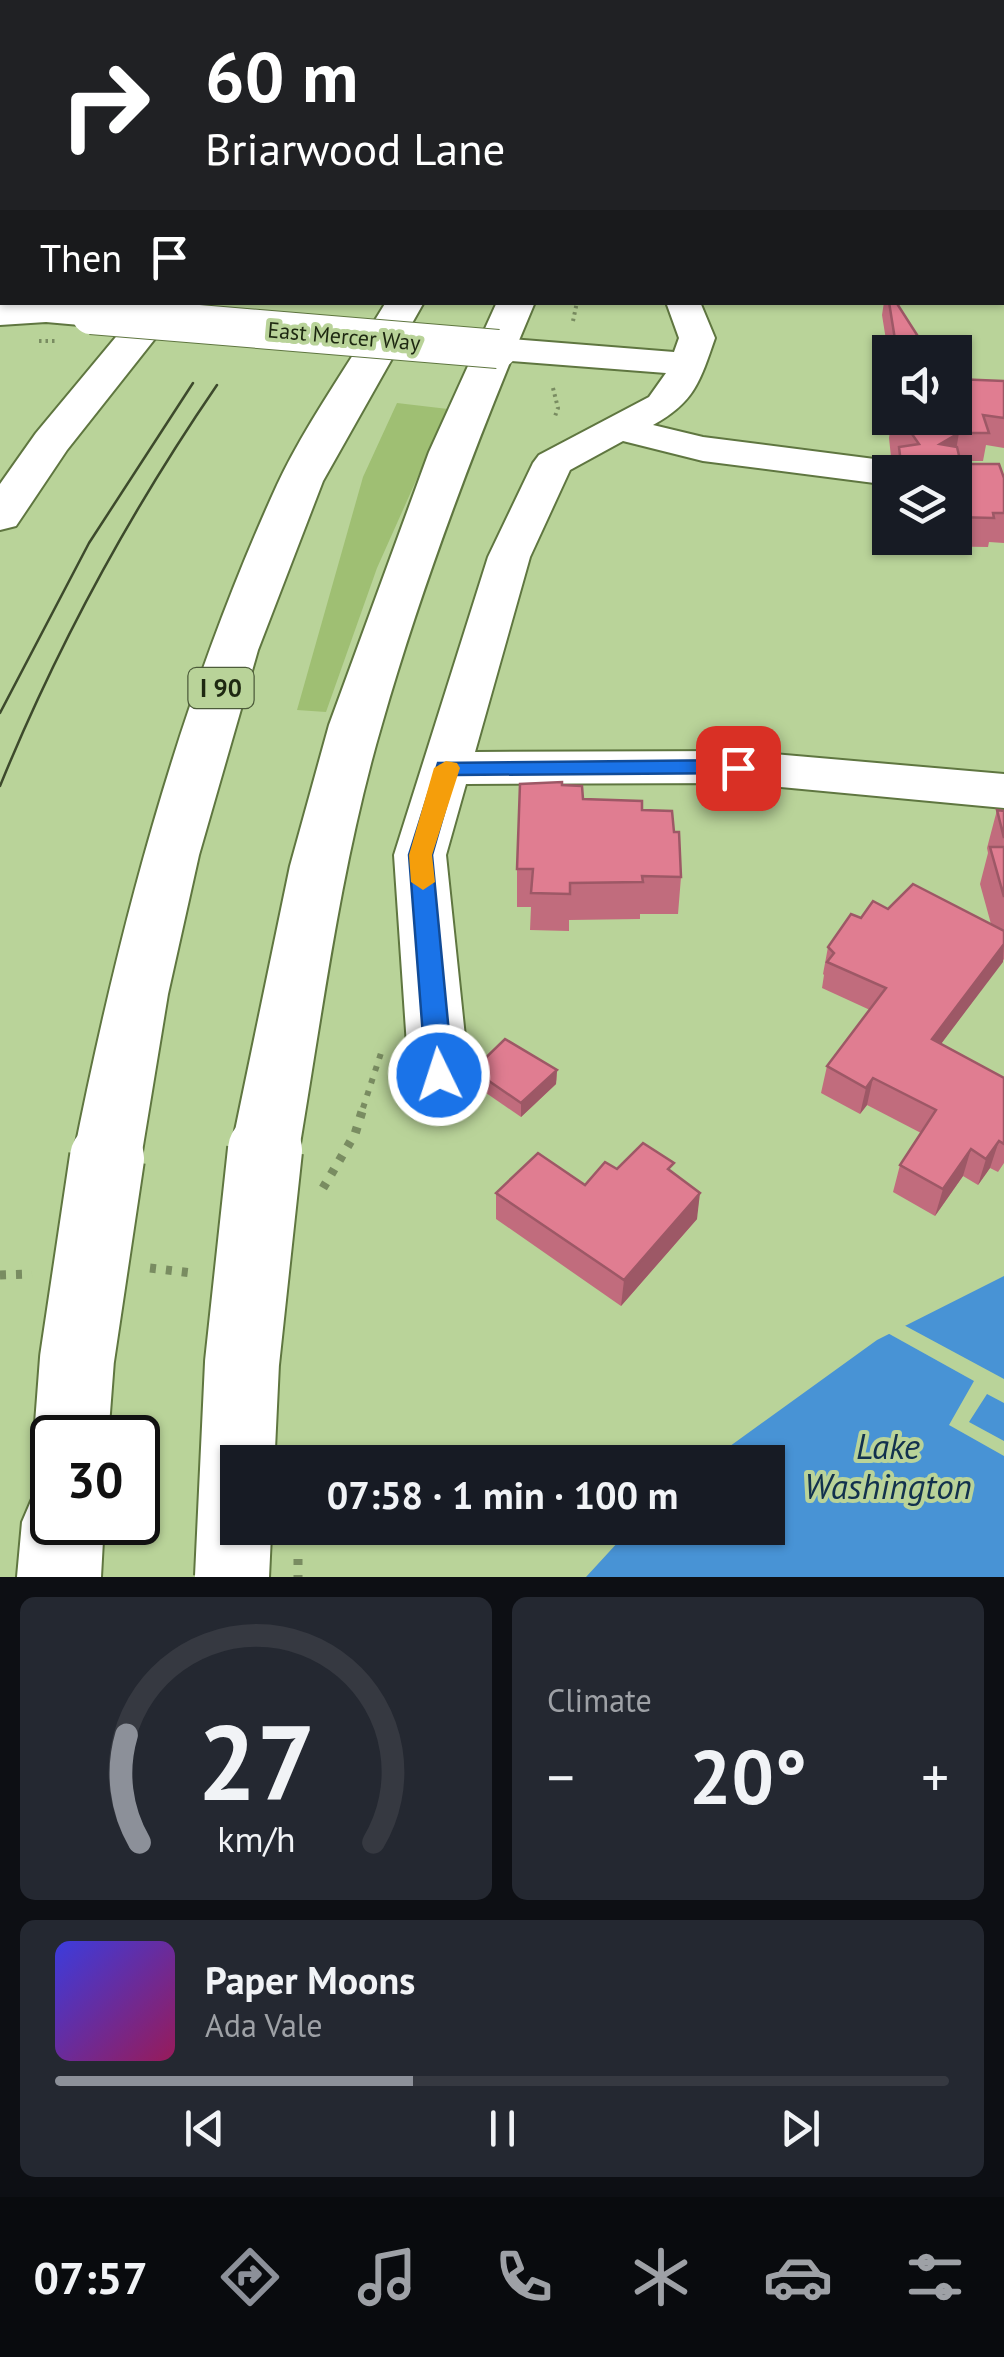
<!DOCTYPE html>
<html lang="en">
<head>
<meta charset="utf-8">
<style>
  :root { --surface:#171b24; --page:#242831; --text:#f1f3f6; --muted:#9ea1a6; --line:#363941; --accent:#8c9099 }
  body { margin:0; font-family:"PT Sans",sans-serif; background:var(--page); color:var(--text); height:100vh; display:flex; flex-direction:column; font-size:38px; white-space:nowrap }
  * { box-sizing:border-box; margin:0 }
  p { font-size:32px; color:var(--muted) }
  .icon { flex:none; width:55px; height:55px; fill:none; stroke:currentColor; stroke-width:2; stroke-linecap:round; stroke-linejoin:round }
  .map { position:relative; height:1577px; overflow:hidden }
  .details { display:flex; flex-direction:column; gap:20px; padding:20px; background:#0d0f14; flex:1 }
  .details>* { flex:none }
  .hud { position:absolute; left:0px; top:0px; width:1005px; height:305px; box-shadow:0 2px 8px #0004; background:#202124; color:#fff; overflow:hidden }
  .tools { position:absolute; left:872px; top:335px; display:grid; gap:20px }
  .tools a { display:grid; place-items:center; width:100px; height:100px; border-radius:0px; background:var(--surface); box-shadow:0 2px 8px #0004; font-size:50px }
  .speed { position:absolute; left:30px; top:1415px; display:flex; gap:20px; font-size:50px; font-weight:700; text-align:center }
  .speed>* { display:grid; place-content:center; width:130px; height:130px; border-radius:50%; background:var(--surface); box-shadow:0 2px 8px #0004; line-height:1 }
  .speed .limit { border:5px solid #111; border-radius:15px; background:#fff; color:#111 }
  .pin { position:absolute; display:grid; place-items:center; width:85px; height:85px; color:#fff; margin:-42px; border-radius:20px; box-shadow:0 5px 15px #0006 }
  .me { position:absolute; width:110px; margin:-55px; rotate:356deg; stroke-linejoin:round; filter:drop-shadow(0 0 8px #0008) }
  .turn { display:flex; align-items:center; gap:35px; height:210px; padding:0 40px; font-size:45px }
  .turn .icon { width:130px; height:130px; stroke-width:2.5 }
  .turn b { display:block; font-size:70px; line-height:85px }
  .then { display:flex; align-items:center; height:95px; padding:0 40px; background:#0003; gap:20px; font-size:38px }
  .big { font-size:75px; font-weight:700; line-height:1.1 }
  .details .card { flex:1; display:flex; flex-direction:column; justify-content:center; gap:15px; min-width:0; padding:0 35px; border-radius:15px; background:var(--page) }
  .details .dial { align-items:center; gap:0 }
  .dial svg { height:260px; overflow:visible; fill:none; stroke:var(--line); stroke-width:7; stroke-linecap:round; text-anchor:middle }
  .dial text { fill:var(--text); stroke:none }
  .song { display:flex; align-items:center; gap:30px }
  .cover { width:120px; height:120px; border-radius:15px; background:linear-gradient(135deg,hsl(240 70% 55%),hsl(330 70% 35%)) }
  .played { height:10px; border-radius:5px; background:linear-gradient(90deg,var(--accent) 40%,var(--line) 40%) }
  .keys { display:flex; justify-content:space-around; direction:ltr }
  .heat { display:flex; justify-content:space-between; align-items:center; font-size:55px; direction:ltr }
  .details .tiles { flex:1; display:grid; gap:20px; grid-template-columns:1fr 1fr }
  .card:last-child { grid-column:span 2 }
  .trip { position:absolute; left:220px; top:1445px; width:565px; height:100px; border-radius:0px; background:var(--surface); box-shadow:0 2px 8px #0004; font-weight:700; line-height:100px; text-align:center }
  .tabs { display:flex; height:160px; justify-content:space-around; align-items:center; background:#090b0e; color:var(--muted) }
  .tabs .icon { width:70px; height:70px }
  .tabs .current { color:var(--accent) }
  .tabs b { font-size:45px; color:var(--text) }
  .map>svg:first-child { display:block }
  .green { fill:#9fbf73 }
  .water { fill:#4893d5 }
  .pier { fill:#b9d399 }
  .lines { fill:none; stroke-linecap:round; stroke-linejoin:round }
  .lane-casing { stroke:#5f7640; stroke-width:4 }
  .street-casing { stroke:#5f7640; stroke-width:4 }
  .secondary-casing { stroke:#5f7640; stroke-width:4 }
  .highway-casing { stroke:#5f7640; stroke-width:4 }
  .path-far2 { stroke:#798c61; stroke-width:4; stroke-dasharray:2.5 4; stroke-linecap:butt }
  .path-far1 { stroke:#798c61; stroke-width:6; stroke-dasharray:5 8; stroke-linecap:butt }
  .path { stroke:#798c61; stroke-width:9; stroke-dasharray:6 10; stroke-linecap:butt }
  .lane { fill:#fff; fill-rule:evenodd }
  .street { fill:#fff; fill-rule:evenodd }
  .secondary { fill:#fff; fill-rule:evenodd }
  .highway { fill:#fff; fill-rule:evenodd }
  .tram { stroke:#3d4a2c; stroke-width:2.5 }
  .secondary-bridge-casing { stroke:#5f7640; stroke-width:40; stroke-linecap:butt }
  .highway-bridge-casing { stroke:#5f7640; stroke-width:78; stroke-linecap:butt }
  .path-bridge { stroke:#798c61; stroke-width:4; stroke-dasharray:2.5 4; stroke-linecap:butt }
  .secondary-bridge { stroke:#fff; stroke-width:38 }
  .highway-bridge { stroke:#fff; stroke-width:74 }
  .wall { fill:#c16c7d }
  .shaded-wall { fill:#9d5866 }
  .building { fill:#e07d91; stroke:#9d5866; stroke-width:2.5 }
  .route { fill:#1a73e8; stroke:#114b97; stroke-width:2.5 }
  .slow { fill:#f59e0b }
  .labels { text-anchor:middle; stroke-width:8; stroke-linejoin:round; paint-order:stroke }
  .far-street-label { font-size:22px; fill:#1e2811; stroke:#b9d399 }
  .shield { fill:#b9d399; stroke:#4c5b3a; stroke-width:2.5 }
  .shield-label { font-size:25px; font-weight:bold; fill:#1e2811 }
  .near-water-label { font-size:35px; font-style:italic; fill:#12314d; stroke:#b9d399 }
</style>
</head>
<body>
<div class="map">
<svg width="1004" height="1577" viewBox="0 0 1004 1577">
  <rect width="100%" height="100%" fill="#b9d399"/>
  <path class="green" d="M397,403L448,409L377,568L326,712L297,710L363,477Z"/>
  <path class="water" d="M1004,1276V1577H586L631,1528H768V1462H708L877,1340Z"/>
  <path class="pier" d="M900,1323L1004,1379V1403L987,1394L969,1422L1004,1441V1456L949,1425L974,1381L884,1331Z"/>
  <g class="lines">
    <defs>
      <g id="lane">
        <rect x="0" y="103" width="2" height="8"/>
        <rect x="1002" y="290" width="2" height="11"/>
      </g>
      <g id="street">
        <rect x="1002" y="81" width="2" height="16"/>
        <path d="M666,302H700L715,338C700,381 695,402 653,425L703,437L890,461L904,465L910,472H890V485L703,461L623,441L570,470L530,557L475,752L738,751L1004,774V808L738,783L466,784L446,855L469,1075L460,1092L439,1098L418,1092L409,1075L394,855L488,557L533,463L539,455L649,397L666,373L498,360L485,357L480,349L485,341L498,338L674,352L679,338Z"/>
      </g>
      <path id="secondary" d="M0,303L91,304L104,307L110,315L104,323L91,326L46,322L0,325Z"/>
      <g id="highway">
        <path d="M33,302H73C61,319 53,324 33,319L27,311Z"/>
        <path d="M145,302H184L67,450L16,526L0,530V484L36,433Z"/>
        <path d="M386,302H424L323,481L258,650L199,855L168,994L141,1158L131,1178L107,1186L83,1178L73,1158C119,927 179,700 277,485C306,423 351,361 386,302Z"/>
        <path d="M497,302H535C477,440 423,581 382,724C341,863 323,1008 299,1150L289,1170L265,1178L241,1170L231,1150L290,866L329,725L429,452Z"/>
        <path d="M52,1486V1522H104L101,1577H17L22,1522L34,1494Z"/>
      </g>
    </defs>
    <use href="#lane" class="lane-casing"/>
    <use href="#street" class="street-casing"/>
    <use href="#secondary" class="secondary-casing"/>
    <use href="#highway" class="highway-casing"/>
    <g class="path-far2">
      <path d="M573,321L577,302"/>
      <path d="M553,388L558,408L554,419"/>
    </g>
    <path class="path-far1" d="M363,1108L381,1053"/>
    <g class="path">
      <path d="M323,1188L355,1134L364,1105"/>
      <path d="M150,1268L192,1273"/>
      <path d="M0,1275L32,1274"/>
      <path d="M298,1559V1577"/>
    </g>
    <use href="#lane" class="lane"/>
    <use href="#street" class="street"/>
    <use href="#secondary" class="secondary"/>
    <use href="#highway" class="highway"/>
    <g class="tram">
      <path d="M0,713L89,543L193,383"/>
      <path d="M0,786C58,644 130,512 217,385"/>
    </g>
    <defs>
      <path id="secondary-bridge" d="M91,315L498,349"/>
      <g id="highway-bridge">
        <path d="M71,1438L77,1359L107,1158"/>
        <path d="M232,1577L242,1363L265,1150"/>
      </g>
    </defs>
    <use href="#secondary-bridge" class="secondary-bridge-casing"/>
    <use href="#highway-bridge" class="highway-bridge-casing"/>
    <path class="path-bridge" d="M39,341H58"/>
    <use href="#secondary-bridge" class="secondary-bridge"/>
    <use href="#highway-bridge" class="highway-bridge"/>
  </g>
  <g class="wall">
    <path d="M0,0H211L210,2H2V78H0Z"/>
    <path d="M955,0H1004V88H1002V2H956Z"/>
    <path d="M884,302H896L928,352H890V365L882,315Z"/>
    <path d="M1004,381V448L986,445L983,461H960L961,464L1004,478V543L989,542L988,547L920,546L918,538H955V472H894L897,459L891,457L889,438L890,431L888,430L890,409V418H955Z"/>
    <path d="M562,785L583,799L674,832L681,877L678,914H640V919L569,920V931L530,930L531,907H517V869Z"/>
    <path d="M997,810L1004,811V959L941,1044L1004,1078V1163L998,1172L990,1168L978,1185L963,1176L935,1216L893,1192L900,1165L921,1133L867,1105L860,1114L821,1093L827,1066L870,1010L822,988L824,975L823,974L828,947L861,918L888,909L991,924L980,884L988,853L987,848Z"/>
    <path d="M473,1070H557L556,1084L521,1117L473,1084Z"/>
    <path d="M617,1169L672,1172L697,1219L621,1306L496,1219V1193L585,1185Z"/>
  </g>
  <g class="shaded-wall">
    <path d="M150,0H166V2H148Z"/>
    <path d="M959,433L954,462L940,444Z"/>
    <path d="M1004,944L1003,962L925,1065L932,1039Z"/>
    <path d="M557,1070L556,1084L521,1117V1103Z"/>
    <path d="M873,1078L867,1105L860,1114L866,1088Z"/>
    <path d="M999,1141L990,1168L978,1185L986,1159Z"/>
    <path d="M971,1149L963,1176L935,1216L943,1189Z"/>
    <path d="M700,1193L697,1219L621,1306L624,1280Z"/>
  </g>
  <g class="building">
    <path d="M0,0H150L148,2H2V47H0Z"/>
    <path d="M790,0H881L882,2H791Z"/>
    <path d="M968,0H1004V67L1002,75V2H969Z"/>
    <path d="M1002,90L1004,95V153L1002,155Z"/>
    <path d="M889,302H896L928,352H897Z"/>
    <path d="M955,379L1004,381V418L983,415L989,433H959L940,444L957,447L961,464H999L1004,478V513H993L994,518L955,517V472H902L899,447L919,444L912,434L896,429L894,418H955Z"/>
    <path d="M562,782V785L582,786L583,799L642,801V810L672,811L674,832H679L681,877L642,876L643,882L570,883V894L531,893L533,869H517L520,784Z"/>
    <path d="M997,810L1004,811V838Z"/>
    <path d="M990,847H1004V897Z"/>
    <path d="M913,884L1004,931V944L932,1039L1004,1078V1144L999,1141L986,1159L971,1149L943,1189L900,1165L936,1110L873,1078L866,1088L827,1066L886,988L827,962L834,953L828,947L851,914L861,918L873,901L888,909Z"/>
    <path d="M505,1039L557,1070L521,1103L473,1070Z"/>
    <path d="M643,1143L674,1163L668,1169L700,1193L624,1280L496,1193L538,1153L585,1185L605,1162L617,1169Z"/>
  </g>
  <path class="route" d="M738,760L746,762L749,768L746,773L455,775L432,855L453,1075L449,1083L439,1086L430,1083L426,1075L409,855L438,763Z"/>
  <path class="slow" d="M446,761L457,763L460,768L432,855L435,882L423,890L411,882L409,855L434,768Z"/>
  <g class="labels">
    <g class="far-street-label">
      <text transform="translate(344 336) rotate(5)" y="8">East Mercer Way</text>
    </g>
    <rect class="shield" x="188.5" y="668" width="65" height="40" rx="8"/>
    <g class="shield-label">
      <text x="221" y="697">I 90</text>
    </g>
    <g class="near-water-label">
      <text x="888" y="1459">Lake<tspan x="888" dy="40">Washington</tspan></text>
    </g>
  </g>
</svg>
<div class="tools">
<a><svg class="icon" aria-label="sound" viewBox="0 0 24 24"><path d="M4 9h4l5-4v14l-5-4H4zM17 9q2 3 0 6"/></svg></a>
<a><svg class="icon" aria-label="layers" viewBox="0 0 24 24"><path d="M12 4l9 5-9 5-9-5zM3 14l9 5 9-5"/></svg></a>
</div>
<div class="speed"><div class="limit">30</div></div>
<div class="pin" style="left:738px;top:768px;background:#d93025"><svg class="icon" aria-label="arrive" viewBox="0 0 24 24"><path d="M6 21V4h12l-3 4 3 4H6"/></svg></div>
<svg class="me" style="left:439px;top:1075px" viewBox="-20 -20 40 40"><circle r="17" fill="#1a73e8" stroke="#fff" stroke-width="3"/><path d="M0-11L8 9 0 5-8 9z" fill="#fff"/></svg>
<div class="trip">07:58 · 1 min · 100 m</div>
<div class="hud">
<div class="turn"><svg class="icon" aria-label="right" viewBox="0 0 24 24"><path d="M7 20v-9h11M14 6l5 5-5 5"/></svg><div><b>60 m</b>Briarwood Lane</div></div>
<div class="then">Then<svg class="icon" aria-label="arrive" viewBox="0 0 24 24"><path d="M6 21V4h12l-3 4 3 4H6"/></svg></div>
</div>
</div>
<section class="details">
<div class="tiles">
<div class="card dial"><svg viewBox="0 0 100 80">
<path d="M14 69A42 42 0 1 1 86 69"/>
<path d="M14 69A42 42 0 0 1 10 36" stroke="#8c9099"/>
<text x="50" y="56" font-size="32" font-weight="700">27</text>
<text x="50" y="72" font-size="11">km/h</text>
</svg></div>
<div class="card"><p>Climate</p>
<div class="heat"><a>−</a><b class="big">20°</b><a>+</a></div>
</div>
<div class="card">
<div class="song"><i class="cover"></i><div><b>Paper Moons</b><p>Ada Vale</p></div></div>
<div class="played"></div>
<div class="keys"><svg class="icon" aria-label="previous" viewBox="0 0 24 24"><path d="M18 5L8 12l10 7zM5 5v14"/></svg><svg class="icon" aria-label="pause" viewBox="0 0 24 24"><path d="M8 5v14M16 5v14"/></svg><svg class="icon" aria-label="next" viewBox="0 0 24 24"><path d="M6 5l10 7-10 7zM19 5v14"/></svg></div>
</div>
</div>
</section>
<nav class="tabs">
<b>07:57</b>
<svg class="icon current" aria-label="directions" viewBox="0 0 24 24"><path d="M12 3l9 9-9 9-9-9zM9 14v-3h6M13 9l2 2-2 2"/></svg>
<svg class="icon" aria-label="music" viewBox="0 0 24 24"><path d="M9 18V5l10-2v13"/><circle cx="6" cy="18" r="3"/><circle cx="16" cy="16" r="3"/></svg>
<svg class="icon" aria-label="phone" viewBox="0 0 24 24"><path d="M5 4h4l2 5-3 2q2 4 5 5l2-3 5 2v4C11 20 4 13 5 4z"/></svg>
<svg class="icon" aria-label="climate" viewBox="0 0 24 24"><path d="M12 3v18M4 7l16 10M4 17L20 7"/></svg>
<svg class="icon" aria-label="car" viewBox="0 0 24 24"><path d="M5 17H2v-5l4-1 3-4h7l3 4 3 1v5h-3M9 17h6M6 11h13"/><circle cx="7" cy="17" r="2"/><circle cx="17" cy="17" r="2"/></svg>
<svg class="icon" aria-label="filters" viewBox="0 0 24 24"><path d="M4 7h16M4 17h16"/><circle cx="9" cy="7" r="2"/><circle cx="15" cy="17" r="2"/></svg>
</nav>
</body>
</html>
